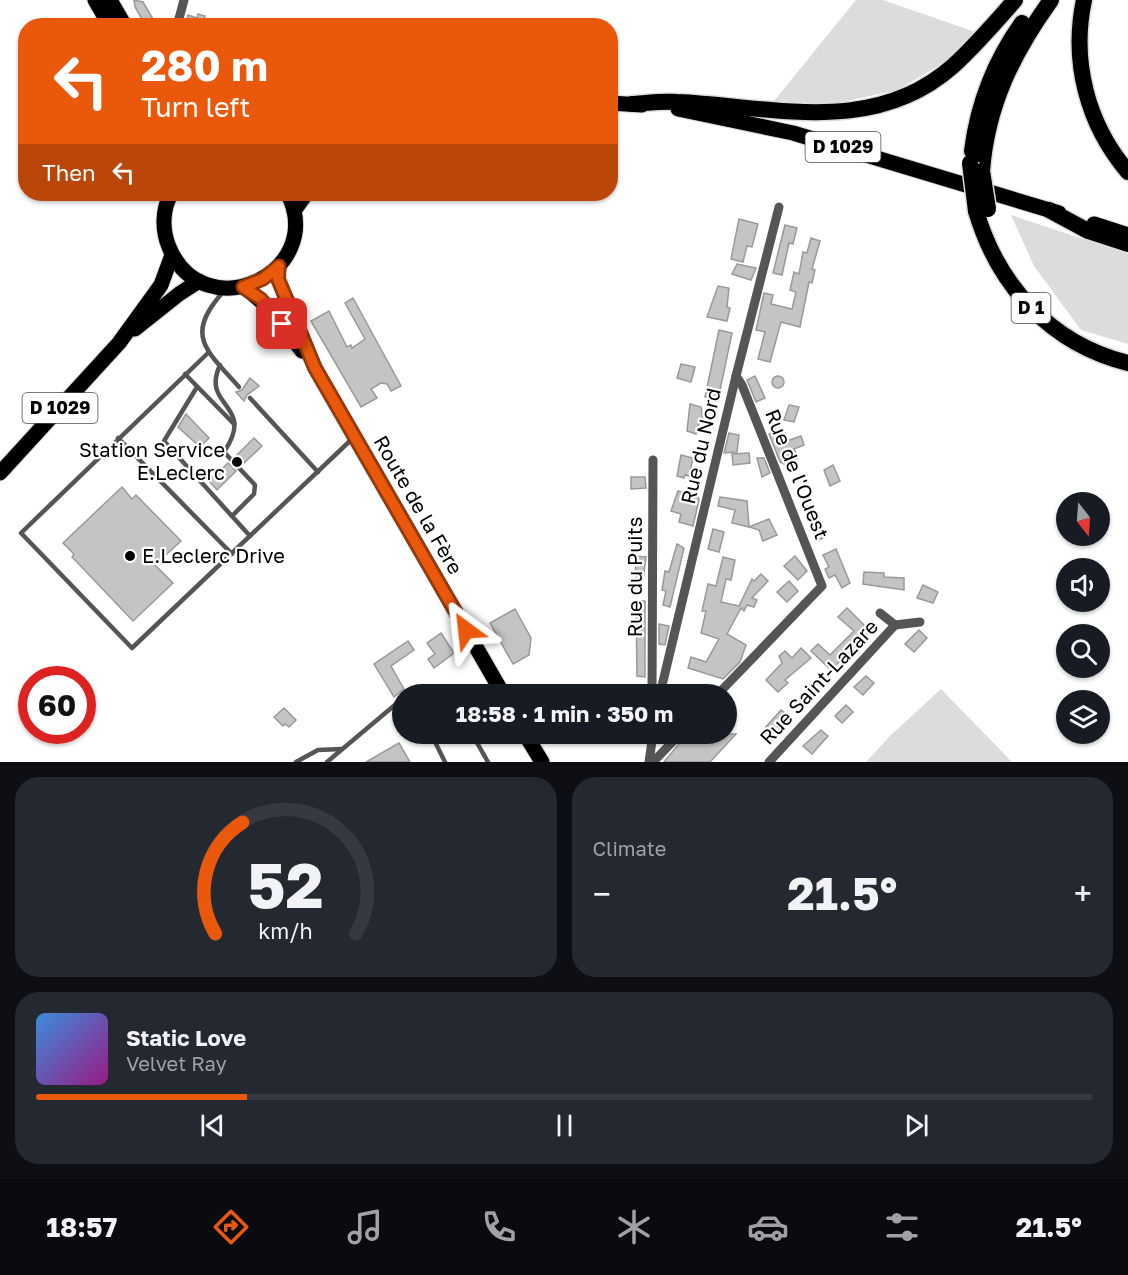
<!DOCTYPE html>
<html lang="en">
<head>
<meta charset="utf-8">
<style>
  :root { --surface:#171b24; --page:#242831; --text:#f1f3f6; --muted:#9ea1a6; --line:#363941; --accent:#ea580c }
  body { margin:0; font-family:"Golos Text",sans-serif; background:var(--page); color:var(--text); height:100vh; display:flex; flex-direction:column; font-size:22px; white-space:nowrap }
  * { box-sizing:border-box; margin:0 }
  p { font-size:20px; color:var(--muted) }
  .icon { flex:none; width:33px; height:33px; fill:none; stroke:currentColor; stroke-width:2; stroke-linecap:round; stroke-linejoin:round }
  .map { position:relative; height:762px; overflow:hidden }
  .panel { display:flex; flex-direction:column; gap:15px; padding:15px; background:#0d0f14; flex:1 }
  .panel>* { flex:none }
  .guide { position:absolute; left:18px; top:18px; width:600px; height:183px; border-radius:24px; box-shadow:0 2px 4px #0004; background:#ea580c; color:#fff; overflow:hidden }
  .needle { width:39px; rotate:163deg }
  .fabs { position:absolute; left:1056px; top:492px; display:grid; gap:12px }
  .fabs a { display:grid; place-items:center; width:54px; height:54px; border-radius:50%; background:var(--surface); box-shadow:0 2px 4px #0004; font-size:30px }
  .speed { position:absolute; left:18px; top:666px; display:flex; gap:12px; font-size:30px; font-weight:700; text-align:center }
  .speed>* { display:grid; place-content:center; width:78px; height:78px; border-radius:50%; background:var(--surface); box-shadow:0 2px 4px #0004; line-height:1 }
  .speed .limit { border:9px solid #d22; background:#fff; color:#111 }
  .pin { position:absolute; display:grid; place-items:center; width:51px; height:51px; color:#fff; margin:-26px; border-radius:12px; box-shadow:0 3px 9px #0006 }
  .me { position:absolute; width:66px; margin:-33px; rotate:330deg; stroke-linejoin:round; filter:drop-shadow(0 0 4px #0008) }
  .turn { display:flex; align-items:center; gap:21px; height:126px; padding:0 24px; font-size:27px }
  .turn .icon { width:78px; height:78px; stroke-width:2.5 }
  .turn b { display:block; font-size:42px; line-height:51px }
  .then { display:flex; align-items:center; height:57px; padding:0 24px; background:#0003; gap:12px; font-size:22px }
  .big { font-size:45px; font-weight:700; line-height:1.1 }
  .panel .card { flex:1; display:flex; flex-direction:column; justify-content:center; gap:9px; min-width:0; padding:0 21px; border-radius:24px; background:var(--page) }
  .panel .dial { align-items:center; gap:0 }
  .dial svg { height:156px; overflow:visible; fill:none; stroke:var(--line); stroke-width:7; stroke-linecap:round; text-anchor:middle }
  .dial text { fill:var(--text); stroke:none }
  .song { display:flex; align-items:center; gap:18px }
  .cover { width:72px; height:72px; border-radius:9px; background:linear-gradient(135deg,hsl(210 70% 55%),hsl(310 70% 35%)) }
  .played { height:6px; border-radius:3px; background:linear-gradient(90deg,var(--accent) 20%,var(--line) 20%) }
  .keys { display:flex; justify-content:space-around; direction:ltr }
  .heat { display:flex; justify-content:space-between; align-items:center; font-size:33px; direction:ltr }
  .panel .tiles { flex:1; display:grid; gap:15px; grid-template-columns:1fr 1fr }
  .card:last-child { grid-column:span 2 }
  .trip { position:absolute; left:392px; top:684px; width:345px; height:60px; border-radius:30px; background:var(--surface); box-shadow:0 2px 4px #0004; font-weight:700; line-height:60px; text-align:center }
  .menu { display:flex; height:96px; justify-content:space-around; align-items:center; background:#090b0e; color:var(--muted) }
  .menu .icon { width:42px; height:42px }
  .menu .selected { color:var(--accent) }
  .menu b { font-size:27px; color:var(--text) }
  .map>svg:first-child { display:block }
  .green { fill:#dcdcdc }
  .building { fill:#c4c4c4; stroke:#999; stroke-width:1.5 }
  .lines { fill:none; stroke-linecap:round; stroke-linejoin:round }
  .primary-casing { stroke:#dbdbdb; stroke-width:17 }
  .trunk-casing { stroke:#dbdbdb; stroke-width:19 }
  .service { stroke:#555; stroke-width:4.5 }
  .minor { stroke:#555; stroke-width:9 }
  .primary { stroke:#000; stroke-width:15 }
  .trunk { stroke:#000; stroke-width:16 }
  .trunk-bridge-casing { stroke:#dbdbdb; stroke-width:19; stroke-linecap:butt }
  .trunk-bridge { stroke:#000; stroke-width:16 }
  .route-casing { stroke:#983908; stroke-width:15 }
  .route { stroke:#ea580c; stroke-width:10 }
  .poi-dot { fill:#000; stroke:#fff; stroke-width:2 }
  .labels { text-anchor:middle; stroke-width:4.5; stroke-linejoin:round; paint-order:stroke }
  .shield { fill:#fff; stroke:#4c4c4c; stroke-width:1.5 }
  .shield-label { font-size:18px; font-weight:bold; fill:#000 }
  .street-label { font-size:20px; fill:#000; stroke:#fff }
  .poi-label { font-size:20px; fill:#000; stroke:#fff; text-anchor:end }
</style>
</head>
<body>
<div class="map">
<svg width="1128" height="762" viewBox="0 0 1128 762">
  <rect width="100%" height="100%" fill="#fff"/>
  <g class="green">
    <path d="M856,0H883L978,33L941,64L898,90L832,104L774,101Z"/>
    <path d="M1011,215L1128,254V344L1081,330L1034,266Z"/>
    <path d="M941,689L1012,762H866L890,736Z"/>
  </g>
  <g class="building">
    <path d="M134,0L143,2L157,26H146L135,7Z"/>
    <path d="M198,14L205,16L204,20L214,26H185L188,15L197,18Z"/>
    <path d="M739,219L758,224L752,247L747,246L743,262L731,259Z"/>
    <path d="M785,225L797,228L793,244L789,243L782,275L773,273Z"/>
    <path d="M811,238L820,241L812,269L815,270L812,283L809,282L800,327L781,322L770,362L758,359L765,332L756,330L764,293L773,295L771,304L792,309L796,292L790,290L794,272L799,274L803,252L807,253Z"/>
    <path d="M737,264L756,268L751,280L732,274Z"/>
    <path d="M718,286L729,288L727,307L730,308L727,321L707,317Z"/>
    <path d="M353,298L401,386L391,391L387,384L381,383L371,389L377,398L361,407L311,321L329,311L347,347L351,345L352,348L365,339L345,303Z"/>
    <path d="M719,330L732,333L718,400L705,397Z"/>
    <path d="M681,364L695,367L691,382L677,378Z"/>
    <circle cx="778" cy="382" r="6"/>
    <path d="M755,376L765,398L756,402L747,380Z"/>
    <path d="M250,378L259,386L247,395L244,401L236,392L242,390Z"/>
    <path d="M690,404L701,407L703,420L700,419L696,434L687,431Z"/>
    <path d="M789,405L799,407L794,422L784,420Z"/>
    <path d="M186,414L209,438L200,447L178,427Z"/>
    <path d="M783,428L787,441L801,436L804,445L794,449L798,458L784,464L780,462L769,434Z"/>
    <path d="M729,433L739,435L737,452L724,453Z"/>
    <path d="M254,438L262,446L242,465L235,457Z"/>
    <path d="M749,453L750,463L733,465L732,454Z"/>
    <path d="M681,455L693,458L689,476L685,475L684,478L677,476Z"/>
    <path d="M757,458H764L770,473L762,477Z"/>
    <path d="M228,463L236,471L217,490L209,481Z"/>
    <path d="M833,465L840,481L830,486L824,470Z"/>
    <path d="M631,477H645L646,488L631,489Z"/>
    <path d="M122,487L132,499L136,495L181,541L155,565L173,583L133,621L72,557L74,554L63,543Z"/>
    <path d="M678,491L698,496L699,500L693,526L679,522L681,514L671,511Z"/>
    <path d="M720,497L747,501L749,527L732,523L735,510L718,506Z"/>
    <path d="M769,519L777,535L763,541L759,530L749,527Z"/>
    <path d="M821,525L825,537L817,541L812,528Z"/>
    <path d="M713,529L724,532L719,552L708,549Z"/>
    <path d="M677,544L684,548L670,607L663,605L666,591L662,590L665,571L669,572Z"/>
    <path d="M836,549L850,583L842,588L835,575L829,578L825,569L829,567L823,555Z"/>
    <path d="M635,556L646,557L643,580H636Z"/>
    <path d="M795,556L807,571L798,580L784,566Z"/>
    <path d="M723,557L735,560L731,580L726,579L721,602L739,606L752,579L754,581L761,574L768,581L752,598L757,600L754,607L747,605L744,611L741,608L727,634L746,645L740,662L723,679L688,668L691,657L706,662L719,639L701,633L706,611H702L708,584L716,586Z"/>
    <path d="M864,572L884,573V577L904,578V590L863,584Z"/>
    <path d="M789,581L798,591L787,602L777,592Z"/>
    <path d="M923,585L938,592L933,603L917,598Z"/>
    <path d="M636,601H645V677L637,676Z"/>
    <path d="M847,608L870,631L831,670L811,651L818,644L830,655L854,631L838,617Z"/>
    <path d="M515,609L531,638L529,655L513,664L490,623Z"/>
    <path d="M659,624L669,626L665,645L659,644Z"/>
    <path d="M919,630L927,638L914,652L905,644Z"/>
    <path d="M441,633L454,653L434,668L428,659L435,654L427,643Z"/>
    <path d="M408,641L414,650L391,666L404,689L394,697L374,664Z"/>
    <path d="M801,648L811,658L785,680L788,683L778,692L766,680L782,663L779,656L785,651L792,658Z"/>
    <path d="M866,676L874,683L863,695L854,687Z"/>
    <path d="M846,705L853,712L842,723L835,716Z"/>
    <path d="M284,708L296,720L289,727L285,724L283,726L274,717Z"/>
    <path d="M781,710L790,717L775,736L765,728Z"/>
    <path d="M821,730L828,736L812,754L803,746Z"/>
    <path d="M687,734H736L710,762H664Z"/>
    <path d="M399,743L410,762H366Z"/>
  </g>
  <g class="lines">
    <defs>
      <g id="primary">
        <path d="M95,0L110,26"/>
        <path d="M110,0L125,26"/>
        <path d="M610,103L642,105"/>
        <path d="M678,109L793,133L1059,213"/>
        <path d="M171,194C162,210 162,230 169,247C203,330 327,274 288,194"/>
        <path d="M294,211L306,194"/>
        <path d="M1094,224L1128,235"/>
        <path d="M279,266L278,279L315,368L503,694"/>
        <path d="M243,287C269,304 284,327 302,351"/>
        <path d="M135,329L179,294L199,281"/>
        <path d="M0,473L119,343L161,285L172,255"/>
        <path d="M525,734L542,762"/>
      </g>
      <g id="trunk">
        <path d="M1084,0C1071,61 1087,124 1128,172"/>
        <path d="M632,104C647,103 662,101 677,102C771,106 873,137 953,66C975,46 995,23 1015,0"/>
        <path d="M972,151C978,104 994,62 1022,23"/>
        <path d="M982,171C987,105 1013,53 1051,0"/>
        <path d="M1049,210L1088,231L1128,244"/>
        <path d="M976,211C998,286 1051,344 1128,363"/>
      </g>
    </defs>
    <use href="#primary" class="primary-casing"/>
    <use href="#trunk" class="trunk-casing"/>
    <g class="service">
      <path d="M225,290C183,335 206,350 239,387"/>
      <path d="M208,353L21,533L132,648L352,439"/>
      <path d="M220,365C200,408 257,403 224,452L255,485L254,494L232,516"/>
      <path d="M185,374L234,424"/>
      <path d="M197,387L164,441L250,536"/>
      <path d="M250,398L318,472"/>
      <path d="M118,438L232,554"/>
      <path d="M411,694L418,692L435,694"/>
      <path d="M431,734L445,762"/>
      <path d="M472,734L488,762"/>
      <path d="M296,762L318,750L342,749"/>
      <path d="M327,762L402,699"/>
    </g>
    <g class="minor">
      <path d="M177,26L184,0"/>
      <path d="M880,613L895,625L920,622"/>
      <path d="M652,694L653,460"/>
      <path d="M660,694L736,376L779,207"/>
      <path d="M718,694L822,586L742,385L736,376"/>
      <path d="M649,762L653,734"/>
      <path d="M653,762L680,734"/>
      <path d="M769,762L895,625"/>
    </g>
    <use href="#primary" class="primary"/>
    <use href="#trunk" class="trunk"/>
    <defs>
      <g id="trunk-bridge">
        <path d="M970,163L976,211"/>
        <path d="M982,171L988,209"/>
      </g>
    </defs>
    <use href="#trunk-bridge" class="trunk-bridge-casing"/>
    <use href="#trunk-bridge" class="trunk-bridge"/>
  </g>
  <g class="lines">
    <defs>
      <path id="route" d="M282,324L261,299L243,287L263,279L279,266L278,279L315,368L466,630"/>
    </defs>
    <use href="#route" class="route-casing"/>
    <use href="#route" class="route"/>
  </g>
  <g class="poi-dot">
    <circle cx="237" cy="462" r="6"/>
    <circle cx="130" cy="556" r="6"/>
  </g>
  <g class="labels">
    <g class="shield">
      <rect x="805.5" y="132" width="75" height="30" rx="4.5"/>
      <rect x="1011.5" y="293" width="39" height="30" rx="4.5"/>
      <rect x="22.5" y="393" width="75" height="30" rx="4.5"/>
    </g>
    <g class="shield-label">
      <text x="843" y="153">D 1029</text>
      <text x="1031" y="314">D 1</text>
      <text x="60" y="414">D 1029</text>
    </g>
    <g class="street-label">
      <text transform="translate(701 446) rotate(-77)" y="7">Rue du Nord</text>
      <text transform="translate(797 474) rotate(68)" y="7">Rue de l'Ouest</text>
      <text transform="translate(418 505) rotate(60)" y="7">Route de la Fère</text>
      <text transform="translate(635 577) rotate(-90)" y="7">Rue du Puits</text>
      <text transform="translate(819 682) rotate(-47)" y="7">Rue Saint-Lazare</text>
    </g>
    <g class="poi-label">
      <text x="225" y="457">Station Service<tspan x="225" dy="23">E.Leclerc</tspan></text>
      <text x="142" y="563" text-anchor="start">E.Leclerc Drive</text>
    </g>
  </g>
</svg>
<div class="fabs">
<a><svg class="needle" viewBox="-14 -14 28 28"><path d="M0-13l5 13h-10z" fill="#e53935"/><path d="M0 13l5-13h-10z" fill="#9ea1a6"/></svg></a>
<a><svg class="icon" aria-label="sound" viewBox="0 0 24 24"><path d="M4 9h4l5-4v14l-5-4H4zM17 9q2 3 0 6"/></svg></a>
<a><svg class="icon" aria-label="search" viewBox="0 0 24 24"><circle cx="10" cy="10" r="6"/><path d="M15 15l6 6"/></svg></a>
<a><svg class="icon" aria-label="layers" viewBox="0 0 24 24"><path d="M12 4l9 5-9 5-9-5zM3 14l9 5 9-5"/></svg></a>
</div>
<div class="speed"><div class="limit">60</div></div>
<div class="pin" style="left:282px;top:324px;background:#d93025"><svg class="icon" aria-label="arrive" viewBox="0 0 24 24"><path d="M6 21V4h12l-3 4 3 4H6"/></svg></div>
<svg class="me" style="left:466px;top:630px" viewBox="-20 -20 40 40"><path d="M0-17L14 15 0 8-14 15z" fill="#ea580c" stroke="#fff" stroke-width="4"/></svg>
<div class="trip">18:58 · 1 min · 350 m</div>
<div class="guide">
<div class="turn"><svg class="icon" aria-label="left" viewBox="0 0 24 24"><path d="M17 20v-9H6M10 6l-5 5 5 5"/></svg><div><b>280 m</b>Turn left</div></div>
<div class="then">Then<svg class="icon" aria-label="left" viewBox="0 0 24 24"><path d="M17 20v-9H6M10 6l-5 5 5 5"/></svg></div>
</div>
</div>
<section class="panel">
<div class="tiles">
<div class="card dial"><svg viewBox="0 0 100 80">
<path d="M14 69A42 42 0 1 1 86 69"/>
<path d="M14 69A42 42 0 0 1 28 12" stroke="#ea580c"/>
<text x="50" y="56" font-size="32" font-weight="700">52</text>
<text x="50" y="72" font-size="11">km/h</text>
</svg></div>
<div class="card"><p>Climate</p>
<div class="heat"><a>−</a><b class="big">21.5°</b><a>+</a></div>
</div>
<div class="card">
<div class="song"><i class="cover"></i><div><b>Static Love</b><p>Velvet Ray</p></div></div>
<div class="played"></div>
<div class="keys"><svg class="icon" aria-label="previous" viewBox="0 0 24 24"><path d="M18 5L8 12l10 7zM5 5v14"/></svg><svg class="icon" aria-label="pause" viewBox="0 0 24 24"><path d="M8 5v14M16 5v14"/></svg><svg class="icon" aria-label="next" viewBox="0 0 24 24"><path d="M6 5l10 7-10 7zM19 5v14"/></svg></div>
</div>
</div>
</section>
<nav class="menu">
<b>18:57</b>
<svg class="icon selected" aria-label="directions" viewBox="0 0 24 24"><path d="M12 3l9 9-9 9-9-9zM9 14v-3h6M13 9l2 2-2 2"/></svg>
<svg class="icon" aria-label="music" viewBox="0 0 24 24"><path d="M9 18V5l10-2v13"/><circle cx="6" cy="18" r="3"/><circle cx="16" cy="16" r="3"/></svg>
<svg class="icon" aria-label="phone" viewBox="0 0 24 24"><path d="M5 4h4l2 5-3 2q2 4 5 5l2-3 5 2v4C11 20 4 13 5 4z"/></svg>
<svg class="icon" aria-label="climate" viewBox="0 0 24 24"><path d="M12 3v18M4 7l16 10M4 17L20 7"/></svg>
<svg class="icon" aria-label="car" viewBox="0 0 24 24"><path d="M5 17H2v-5l4-1 3-4h7l3 4 3 1v5h-3M9 17h6M6 11h13"/><circle cx="7" cy="17" r="2"/><circle cx="17" cy="17" r="2"/></svg>
<svg class="icon" aria-label="filters" viewBox="0 0 24 24"><path d="M4 7h16M4 17h16"/><circle cx="9" cy="7" r="2"/><circle cx="15" cy="17" r="2"/></svg>
<b>21.5°</b>
</nav>
</body>
</html>
